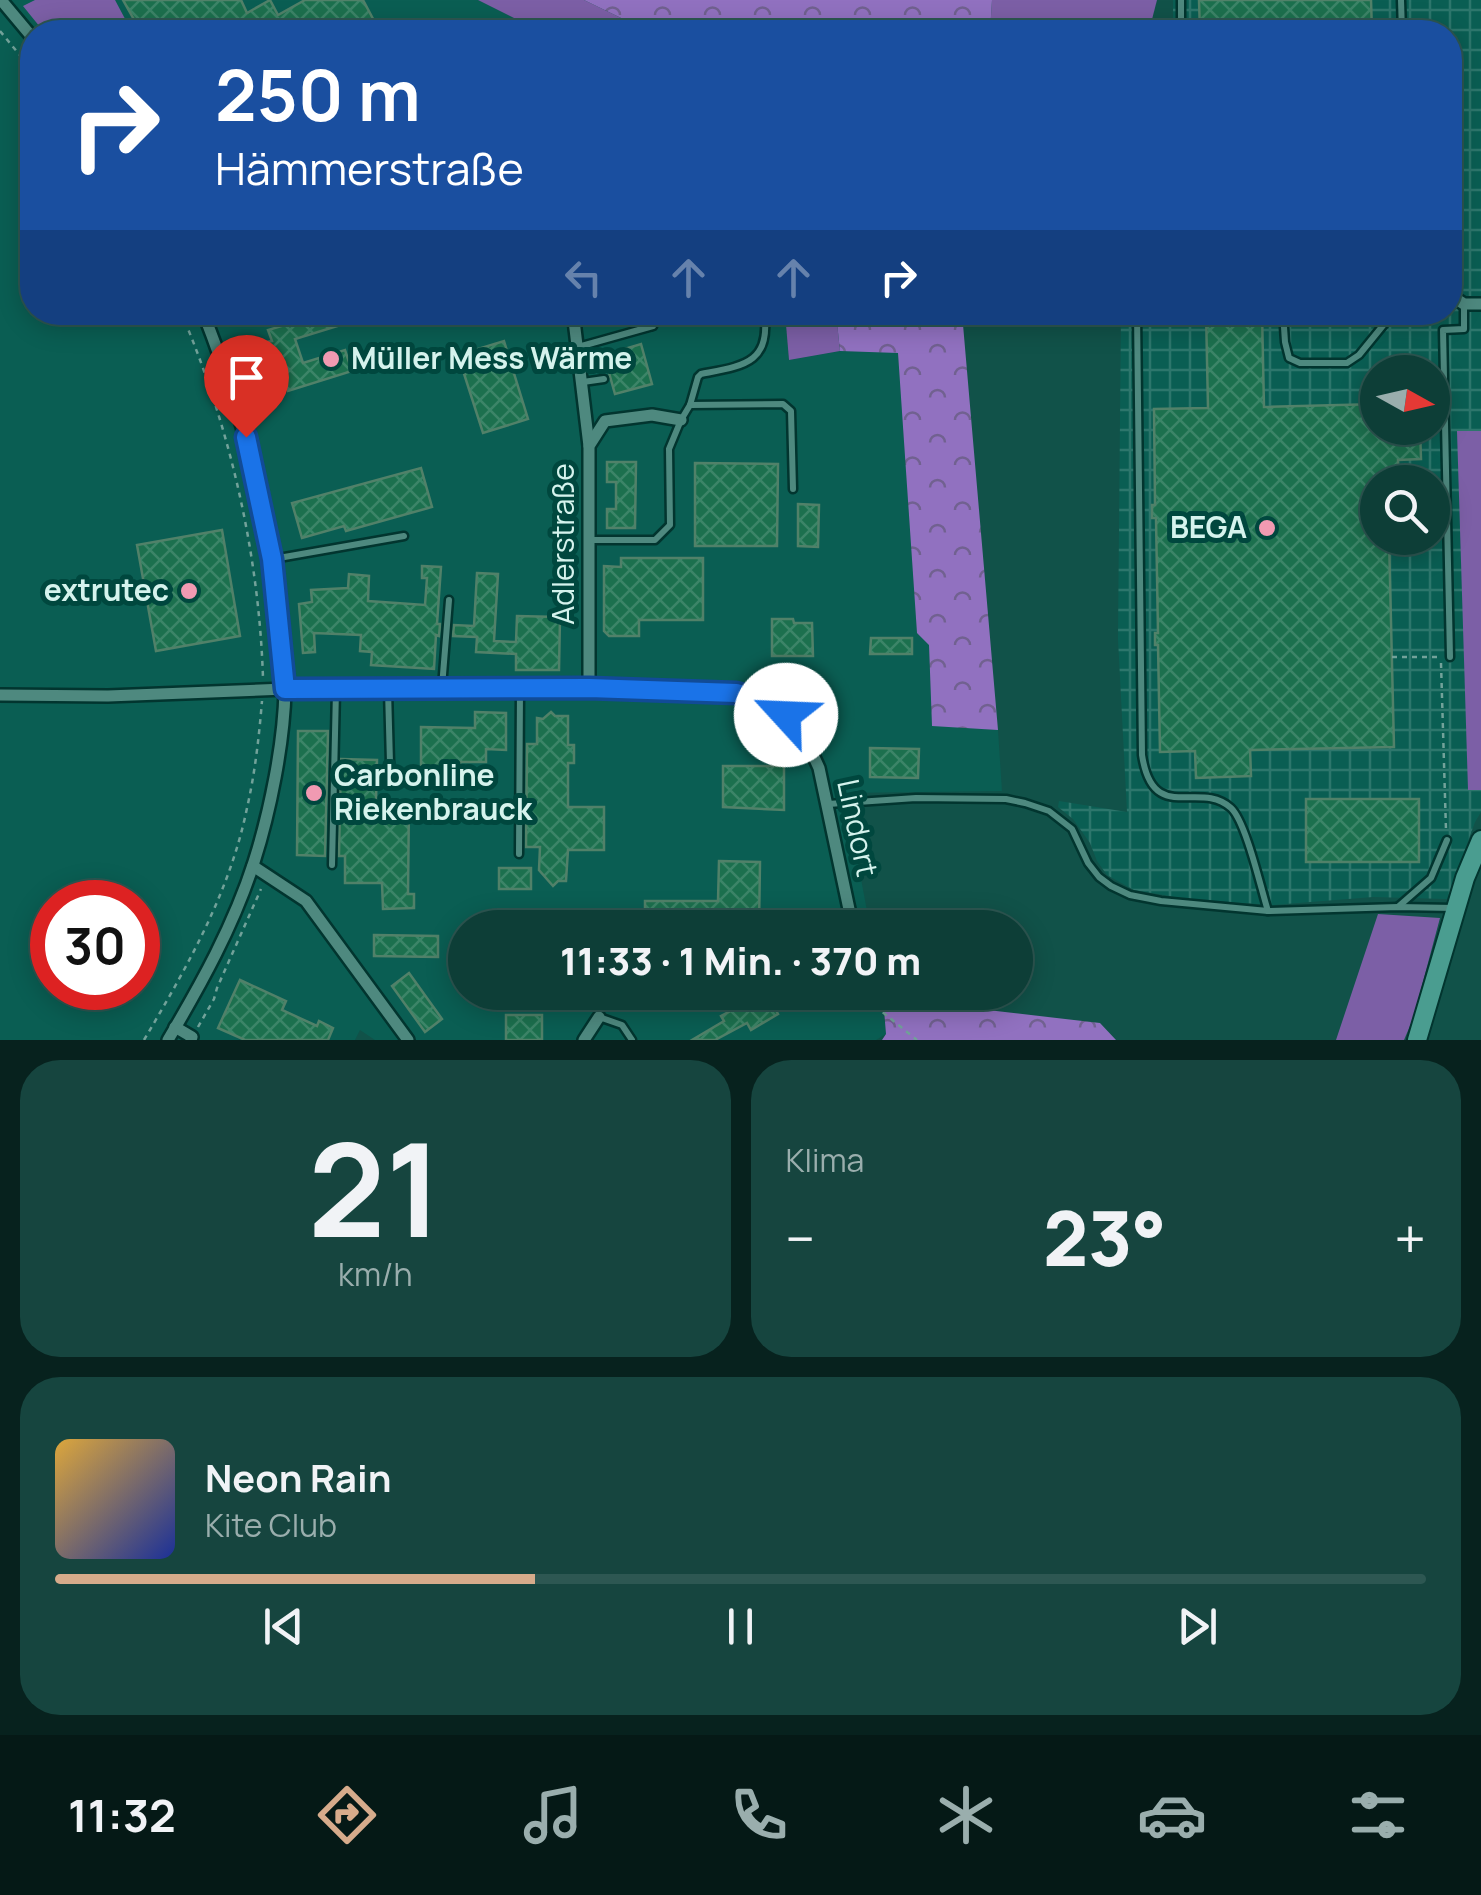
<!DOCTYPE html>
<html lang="de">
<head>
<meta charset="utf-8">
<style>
  :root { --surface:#0d3e37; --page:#16453f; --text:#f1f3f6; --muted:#9aaead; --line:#2d5752; --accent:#d6ab8b }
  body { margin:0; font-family:Manrope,sans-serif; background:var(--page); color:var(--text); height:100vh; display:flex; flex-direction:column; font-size:38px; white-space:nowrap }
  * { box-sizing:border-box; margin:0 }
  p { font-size:32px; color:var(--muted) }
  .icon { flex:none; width:55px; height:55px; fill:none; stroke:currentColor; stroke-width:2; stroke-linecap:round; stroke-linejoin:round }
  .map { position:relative; height:1040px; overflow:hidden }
  .drawer { display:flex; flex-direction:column; gap:20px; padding:20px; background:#07221e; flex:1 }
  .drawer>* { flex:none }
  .banner { position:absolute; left:20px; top:20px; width:1442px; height:305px; border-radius:40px; box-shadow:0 5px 25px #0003,0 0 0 2px var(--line); background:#1a4fa0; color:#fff; overflow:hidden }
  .needle { width:65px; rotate:98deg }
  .fabs { position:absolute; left:1360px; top:355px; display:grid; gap:20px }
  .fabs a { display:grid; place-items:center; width:90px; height:90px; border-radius:50%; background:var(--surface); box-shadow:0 5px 25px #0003,0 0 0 2px var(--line); font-size:50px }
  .speed { position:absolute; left:30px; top:880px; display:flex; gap:20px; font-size:50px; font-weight:700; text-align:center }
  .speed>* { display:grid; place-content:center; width:130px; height:130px; border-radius:50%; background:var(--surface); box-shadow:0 5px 25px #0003,0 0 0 2px var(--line); line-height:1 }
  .speed .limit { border:15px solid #d22; background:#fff; color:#111 }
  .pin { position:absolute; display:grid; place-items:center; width:85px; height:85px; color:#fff; margin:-102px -42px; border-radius:50% 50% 50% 0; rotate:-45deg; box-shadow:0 0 10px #0007 }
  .pin .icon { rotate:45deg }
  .me { position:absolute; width:110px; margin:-55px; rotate:295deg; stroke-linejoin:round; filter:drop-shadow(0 0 8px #0008) }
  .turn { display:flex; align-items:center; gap:35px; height:210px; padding:0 30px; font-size:45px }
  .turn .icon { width:130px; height:130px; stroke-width:2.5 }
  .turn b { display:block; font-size:70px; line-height:85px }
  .lanes { display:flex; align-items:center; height:95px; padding:0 30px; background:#0003; justify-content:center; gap:50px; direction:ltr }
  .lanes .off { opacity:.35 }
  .big { font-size:75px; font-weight:800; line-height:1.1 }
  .drawer .widget { flex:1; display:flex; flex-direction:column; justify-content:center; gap:15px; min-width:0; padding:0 35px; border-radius:40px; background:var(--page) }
  .drawer .dial { align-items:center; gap:0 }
  .dial b { font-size:130px; line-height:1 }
  .song { display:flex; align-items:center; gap:30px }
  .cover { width:120px; height:120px; border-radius:15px; background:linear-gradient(135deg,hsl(40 70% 55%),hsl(230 70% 35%)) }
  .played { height:10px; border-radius:5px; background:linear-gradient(90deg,var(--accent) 35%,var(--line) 35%) }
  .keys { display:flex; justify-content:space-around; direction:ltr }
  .heat { display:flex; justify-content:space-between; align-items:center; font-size:55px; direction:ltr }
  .drawer .tiles { flex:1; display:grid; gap:20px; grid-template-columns:1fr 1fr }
  .widget:last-child { grid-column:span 2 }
  .trip { position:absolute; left:448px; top:910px; width:585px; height:100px; border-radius:50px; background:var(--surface); box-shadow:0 5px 25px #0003,0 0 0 2px var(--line); font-weight:800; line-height:100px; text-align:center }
  .tabs { display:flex; height:160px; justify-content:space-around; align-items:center; background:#051916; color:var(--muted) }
  .tabs .icon { width:70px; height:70px }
  .tabs .active { color:var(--accent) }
  .tabs b { font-size:45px; color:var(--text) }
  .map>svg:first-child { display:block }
  .built { fill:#0a5e53; fill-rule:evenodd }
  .industrial { fill:url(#industrial-grid); fill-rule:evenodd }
  .green { fill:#7c5fa6 }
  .forest { fill:url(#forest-crowns) }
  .building { fill:url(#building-cross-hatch); stroke:#518169; stroke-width:2.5 }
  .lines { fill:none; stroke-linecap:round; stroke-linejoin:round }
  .service-casing { stroke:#02352f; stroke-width:11 }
  .minor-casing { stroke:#02352f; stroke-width:16 }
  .primary-casing { stroke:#02352f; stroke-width:22 }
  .path { stroke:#72a29a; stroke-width:2.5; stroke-dasharray:5 5; stroke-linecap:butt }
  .service { stroke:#4e897f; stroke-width:6 }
  .minor { stroke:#4e897f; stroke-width:11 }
  .primary { stroke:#4a9d90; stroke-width:18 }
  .route-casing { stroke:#114b97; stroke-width:25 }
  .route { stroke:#1a73e8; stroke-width:18 }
  .poi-dot { fill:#f19ab2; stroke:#00473e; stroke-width:4 }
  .labels { text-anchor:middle; stroke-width:10; stroke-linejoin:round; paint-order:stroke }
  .poi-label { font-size:30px; font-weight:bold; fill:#d5f3ed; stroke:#00473e; text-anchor:start }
  .street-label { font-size:30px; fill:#d5f3ed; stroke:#00473e }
</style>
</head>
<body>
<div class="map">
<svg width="1481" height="1040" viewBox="0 0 1481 1040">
  <defs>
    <pattern id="industrial-grid" width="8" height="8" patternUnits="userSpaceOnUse" patternTransform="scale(2.5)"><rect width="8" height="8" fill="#0a5e53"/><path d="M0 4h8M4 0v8" fill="none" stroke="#2d766c"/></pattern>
    <pattern id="forest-crowns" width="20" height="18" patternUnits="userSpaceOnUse" patternTransform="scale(2.5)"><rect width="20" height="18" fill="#9171c0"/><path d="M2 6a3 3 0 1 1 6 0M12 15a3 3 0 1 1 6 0" fill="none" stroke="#716190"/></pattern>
    <pattern id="building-cross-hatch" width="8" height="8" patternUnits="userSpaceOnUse" patternTransform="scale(2.5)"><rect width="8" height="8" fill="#1c704e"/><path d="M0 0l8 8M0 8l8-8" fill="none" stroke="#3c8568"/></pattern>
  </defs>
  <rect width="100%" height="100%" fill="#115249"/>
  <path class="built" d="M0,0H478L542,32H32V312H785L789,360L840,351L898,352L917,632L929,644L932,725L998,730L1002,791L845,793L870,927L465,928V992L882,993L886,1034L876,1040H375L360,1030L355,1040H0ZM52,902H138V988H52Z"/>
  <path class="industrial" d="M1173,0H1481V812L1475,822L1447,899L1373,897L1273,905L1188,899L1134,890L1107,875L1097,861L1090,843L1073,819L1058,807L1059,801L1127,812L1118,639L1121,313L1450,312V32H1173ZM1378,372H1432V428H1378ZM1378,482H1432V538H1378Z"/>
  <g class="green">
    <path d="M35,0H115L132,32H44L23,6Z"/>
    <path d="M478,0H584L650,32H542Z"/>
    <path d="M992,0H1157L1149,31L990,32Z"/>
    <path d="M785,313H836L840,351L789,360Z"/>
    <path d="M1457,431H1481V790H1468Z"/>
    <path d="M1378,914L1440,918L1413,1019L1404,1040H1336Z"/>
  </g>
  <g class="forest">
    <path d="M584,0H992L990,32H650Z"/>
    <path d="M836,313H962L998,730L932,726L929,645L917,633L898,353L840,351Z"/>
    <path d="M883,998L1100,1023L1116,1040H882L886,1034Z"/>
  </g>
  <g class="building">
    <path d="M123,0H241L247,13L270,0L278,15L305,0H363L380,32H141Z"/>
    <path d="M1199,0H1371L1372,32H1200Z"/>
    <path d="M300,312H373V315L295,339L303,363L345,350L352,371L288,391L276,354L271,355L267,342L272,341L268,330L302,320Z"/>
    <path d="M1206,312H1262L1264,407L1378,404V428H1420L1421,459L1398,460L1399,482H1378V538H1389L1394,747L1250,750L1251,776L1196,778L1195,751L1160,752L1158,645H1155V633H1158L1156,518H1152V505H1155L1154,409L1208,408Z"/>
    <path d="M504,341L528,419L483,433L458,355Z"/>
    <path d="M641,344L652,384L615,394L604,355Z"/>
    <path d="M607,462H636L635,528H607V509H616V482H607Z"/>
    <path d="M695,463L778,464L777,546H695Z"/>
    <path d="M421,468L432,507L346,531L344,526L302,538L292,503Z"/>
    <path d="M798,504L819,505L818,547L798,546Z"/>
    <path d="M222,530L240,636L156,651L137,545Z"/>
    <path d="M621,558H703V620H639V636H609L604,631V566L621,567Z"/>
    <path d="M422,566L441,567L437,624H440L439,636L436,635L434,669L371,665L372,652L360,651L361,635L314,633L315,652L303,653L299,604L312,602L311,590L348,588L349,574L369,576L368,601L425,605L427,578H422Z"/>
    <path d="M477,573L498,574L494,641L516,642L517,616L560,617L559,670H516V654L476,652L477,637L453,636L454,625L474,626Z"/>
    <path d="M772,619H793L794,623H812L813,656H772Z"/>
    <path d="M871,638H912V654H870Z"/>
    <path d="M475,712L506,713V750L486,749V762H460V787H421V727L475,728Z"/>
    <path d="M551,712L555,716H568V745H574V763H568V807H604V850H568L566,881H558L553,886L539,870L540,847H526L527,744H537V718L543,719Z"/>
    <path d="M298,731H328L325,856L297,855Z"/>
    <path d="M870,748L919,749L918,778L870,777Z"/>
    <path d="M341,759L377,760L376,801H409L408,894H414V908L383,909L382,883H345V856H339Z"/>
    <path d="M723,766H784V810L723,807Z"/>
    <rect x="1306" y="799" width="113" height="63"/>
    <path d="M719,861L760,862L759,928H718V922L645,921V901H718Z"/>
    <rect x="499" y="868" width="32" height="21"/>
    <path d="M374,935L438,936V957L374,956Z"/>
    <path d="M409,973L442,1019L425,1032L392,986Z"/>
    <path d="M240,980L286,1001L282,1010L317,1026L319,1021L333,1028L328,1040H245L218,1028Z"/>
    <path d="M730,992H766L778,1014L751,1030L747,1023L715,1040H692L724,1021L721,1016L738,1007Z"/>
    <rect x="506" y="1015" width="36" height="25"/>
  </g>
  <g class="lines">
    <defs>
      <g id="service">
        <path d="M1181,0V32"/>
        <path d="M1401,0L1402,32"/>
        <path d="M1137,312L1142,755C1153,826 1199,779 1231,808C1246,822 1261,889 1268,911"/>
        <path d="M1283,312L1285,342L1289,358L1300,363H1347L1359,355L1394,312"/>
        <path d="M578,347L653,326"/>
        <path d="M583,382L604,379"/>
        <path d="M690,405L783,404L791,411L793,489"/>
        <path d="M589,540H655L670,525L669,449L681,420L690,405L698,377L701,374C742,366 772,364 764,312"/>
        <path d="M273,559L404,536"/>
        <path d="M1450,657L1443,330L1464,329V305"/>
        <path d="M442,687L449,600"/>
        <path d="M388,690L390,763"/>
        <path d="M828,804L916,798L1006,799L1025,803L1049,811L1072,829L1088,863L1099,877L1111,886L1130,895L1161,901L1268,911L1398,907L1454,908"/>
        <path d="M519,854L520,690"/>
        <path d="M332,865L336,690"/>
        <path d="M1399,906L1431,878L1447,840"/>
        <path d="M599,1017L622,1025L632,1040"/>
      </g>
      <g id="minor">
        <path d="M1,0L32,37"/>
        <path d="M1450,295L1464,304H1481"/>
        <path d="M573,312L589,446"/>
        <path d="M589,688V446L605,421L652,415L681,420"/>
        <path d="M0,695L108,696L285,689L589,688L736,693L761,700L786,715L803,733L819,768L853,928"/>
        <path d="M253,866L306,901L408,1040"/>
        <path d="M865,992L866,999"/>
        <path d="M175,1027L192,1037L191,1040"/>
        <path d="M168,1040C201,984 234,925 254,862C270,812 284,743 285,690C285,670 282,649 280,629C271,520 243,414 203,312"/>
        <path d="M584,1040L599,1017"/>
      </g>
      <path id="primary" d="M1417,1040L1465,878L1481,840"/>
    </defs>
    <use href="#service" class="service-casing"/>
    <use href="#minor" class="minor-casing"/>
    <use href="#primary" class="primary-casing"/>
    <g class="path">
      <path d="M0,31L32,70"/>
      <path d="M181,312C230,427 259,554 263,678"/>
      <path d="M1392,657H1438"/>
      <path d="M1441,663L1446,830"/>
      <path d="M875,1006L917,1040"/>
      <path d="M198,1027L214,999L217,988L261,889"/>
      <path d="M144,1040C187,967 230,892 247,808C255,773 259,737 262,701"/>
    </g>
    <use href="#service" class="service"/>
    <use href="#minor" class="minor"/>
    <use href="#primary" class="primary"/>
  </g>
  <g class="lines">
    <defs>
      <path id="route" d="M246,437L272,559L285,689L589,688L736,693L761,700L786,715"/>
    </defs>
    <use href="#route" class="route-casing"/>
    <use href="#route" class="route"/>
  </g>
  <g class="poi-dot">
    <circle cx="331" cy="359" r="10"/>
    <circle cx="1267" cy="528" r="10"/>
    <circle cx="189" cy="591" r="10"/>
    <circle cx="314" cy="793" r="10"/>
  </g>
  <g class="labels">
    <g class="poi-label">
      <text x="351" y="369">Müller Mess Wärme</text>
      <text x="1247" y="538" text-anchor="end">BEGA</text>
      <text x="169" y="601" text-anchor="end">extrutec</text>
      <text x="334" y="786">Carbonline<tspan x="334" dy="34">Riekenbrauck</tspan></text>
    </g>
    <g class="street-label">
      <text transform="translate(564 544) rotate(-90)" y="10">Adlerstraße</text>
      <text transform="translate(857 828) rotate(78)" y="10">Lindort</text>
    </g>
  </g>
</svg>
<div class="fabs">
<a><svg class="needle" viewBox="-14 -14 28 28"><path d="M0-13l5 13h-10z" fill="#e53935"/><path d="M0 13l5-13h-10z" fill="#9aaead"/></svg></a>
<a><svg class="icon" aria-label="search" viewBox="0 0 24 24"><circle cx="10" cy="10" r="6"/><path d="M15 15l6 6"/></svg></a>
</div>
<div class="speed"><div class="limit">30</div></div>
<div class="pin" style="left:246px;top:437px;background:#d93025"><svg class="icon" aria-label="arrive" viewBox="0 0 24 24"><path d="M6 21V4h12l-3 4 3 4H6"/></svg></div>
<svg class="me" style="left:786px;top:715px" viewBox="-20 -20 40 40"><circle r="19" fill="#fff"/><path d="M0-13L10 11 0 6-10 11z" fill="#1a73e8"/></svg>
<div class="trip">11:33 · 1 Min. · 370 m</div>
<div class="banner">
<div class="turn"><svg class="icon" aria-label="right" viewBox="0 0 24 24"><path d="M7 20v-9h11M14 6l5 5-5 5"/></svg><div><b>250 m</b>Hämmerstraße</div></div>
<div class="lanes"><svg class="icon off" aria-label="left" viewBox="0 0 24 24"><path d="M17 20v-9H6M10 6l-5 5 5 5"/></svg><svg class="icon off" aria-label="ahead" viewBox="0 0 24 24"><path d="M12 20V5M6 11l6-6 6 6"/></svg><svg class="icon off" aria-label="ahead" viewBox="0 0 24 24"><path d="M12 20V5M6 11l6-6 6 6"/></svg><svg class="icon" aria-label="right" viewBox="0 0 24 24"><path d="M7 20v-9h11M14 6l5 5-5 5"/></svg></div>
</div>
</div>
<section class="drawer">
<div class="tiles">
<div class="widget dial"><b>21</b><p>km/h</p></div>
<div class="widget"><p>Klima</p>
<div class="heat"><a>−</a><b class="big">23°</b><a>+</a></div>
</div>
<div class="widget">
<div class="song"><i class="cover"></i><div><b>Neon Rain</b><p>Kite Club</p></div></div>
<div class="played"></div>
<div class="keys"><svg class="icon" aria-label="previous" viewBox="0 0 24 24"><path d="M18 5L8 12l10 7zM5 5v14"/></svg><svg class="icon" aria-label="pause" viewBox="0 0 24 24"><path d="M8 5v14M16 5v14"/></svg><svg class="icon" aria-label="next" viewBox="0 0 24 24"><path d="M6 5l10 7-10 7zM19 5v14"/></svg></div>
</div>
</div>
</section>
<nav class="tabs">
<b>11:32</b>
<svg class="icon active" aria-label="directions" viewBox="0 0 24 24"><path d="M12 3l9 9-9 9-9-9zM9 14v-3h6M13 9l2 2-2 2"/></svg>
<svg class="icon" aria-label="music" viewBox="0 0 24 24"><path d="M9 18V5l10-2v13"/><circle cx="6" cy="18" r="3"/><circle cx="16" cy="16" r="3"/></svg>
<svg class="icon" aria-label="phone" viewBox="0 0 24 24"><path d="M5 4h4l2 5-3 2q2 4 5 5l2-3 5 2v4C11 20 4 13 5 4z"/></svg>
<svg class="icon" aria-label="climate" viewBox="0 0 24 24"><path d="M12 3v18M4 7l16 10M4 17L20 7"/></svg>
<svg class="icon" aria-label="car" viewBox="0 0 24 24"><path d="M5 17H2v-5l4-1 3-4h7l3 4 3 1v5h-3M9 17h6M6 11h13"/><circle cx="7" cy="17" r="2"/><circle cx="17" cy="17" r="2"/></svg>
<svg class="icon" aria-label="filters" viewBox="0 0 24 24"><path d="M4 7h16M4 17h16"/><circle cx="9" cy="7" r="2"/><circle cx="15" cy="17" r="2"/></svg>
</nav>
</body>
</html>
